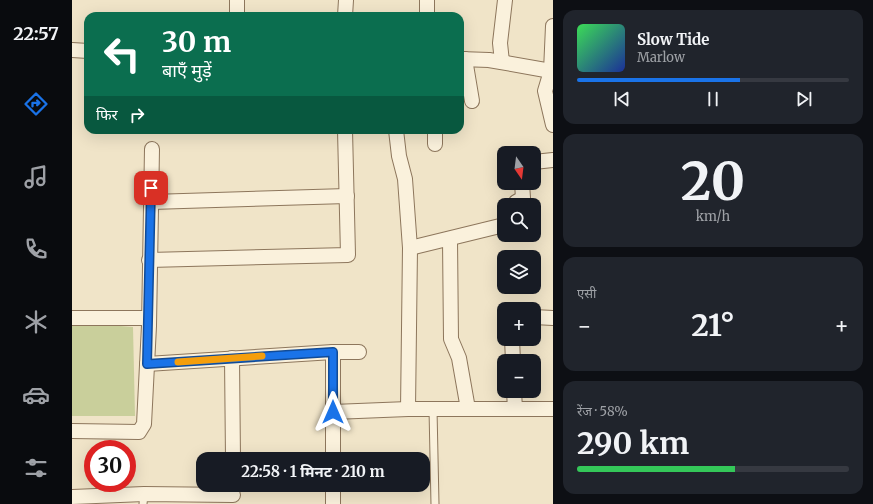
<!DOCTYPE html>
<html lang="hi">
<head>
<meta charset="utf-8">
<style>
  :root { --surface:#171b24; --page:#20242c; --text:#f1f3f6; --muted:#9ea1a6; --line:#363941; --accent:#1a73e8 }
  body { margin:0; font-family:Merriweather,"Noto Sans Devanagari",serif; background:var(--page); color:var(--text); height:100vh; display:flex; flex-direction:column; font-size:15px; white-space:nowrap }
  * { box-sizing:border-box; margin:0 }
  p { font-size:13px; color:var(--muted) }
  .icon { flex:none; width:22px; height:22px; fill:none; stroke:currentColor; stroke-width:2; stroke-linecap:round; stroke-linejoin:round }
  .map { position:relative; flex:1; overflow:hidden }
  .details { display:flex; flex-direction:column; gap:10px; padding:10px; background:#0d0f14; width:320px }
  .details>* { flex:none }
  .top-card { position:absolute; left:12px; top:12px; width:380px; height:122px; border-radius:12px; box-shadow:0 4px 16px #0002; background:#0b6e4f; color:#fff; overflow:hidden }
  .needle { width:26px; rotate:166deg }
  .tools { position:absolute; left:425px; top:146px; display:grid; gap:8px }
  .tools a { display:grid; place-items:center; width:44px; height:44px; border-radius:8px; background:var(--surface); box-shadow:0 4px 16px #0002; font-size:20px }
  .speed { position:absolute; left:12px; top:440px; display:flex; gap:8px; font-size:20px; font-weight:700; text-align:center }
  .speed>* { display:grid; place-content:center; width:52px; height:52px; border-radius:50%; background:var(--surface); box-shadow:0 4px 16px #0002; line-height:1 }
  .speed .limit { border:6px solid #d22; background:#fff; color:#111 }
  .pin { position:absolute; display:grid; place-items:center; width:34px; height:34px; color:#fff; margin:-17px; border-radius:8px; box-shadow:0 2px 6px #0006 }
  .me { position:absolute; width:44px; margin:-22px; rotate:0deg; stroke-linejoin:round; filter:drop-shadow(0 0 3px #0008) }
  .turn { display:flex; align-items:center; gap:14px; height:84px; padding:0 12px; font-size:18px }
  .turn .icon { width:52px; height:52px; stroke-width:2.5 }
  .turn b { display:block; font-size:28px; line-height:34px }
  .then { display:flex; align-items:center; height:38px; padding:0 12px; background:#0003; gap:8px; font-size:15px }
  .big { font-size:30px; font-weight:700; line-height:1.1 }
  .details .widget { flex:1; display:flex; flex-direction:column; justify-content:center; gap:6px; min-width:0; padding:0 14px; border-radius:12px; background:var(--page) }
  .details .dial { align-items:center; gap:0 }
  .dial b { font-size:52px; line-height:1 }
  .song { display:flex; align-items:center; gap:12px }
  .cover { width:48px; height:48px; border-radius:6px; background:linear-gradient(135deg,hsl(130 70% 55%),hsl(230 70% 35%)) }
  .played { height:4px; border-radius:2px; background:linear-gradient(90deg,var(--accent) 60%,var(--line) 60%) }
  .keys { display:flex; justify-content:space-around; direction:ltr }
  .heat { display:flex; justify-content:space-between; align-items:center; font-size:22px; direction:ltr }
  .charge { height:6px; border-radius:3px; background:linear-gradient(90deg,#34c759 58%,var(--line) 0) }
  .trip { position:absolute; left:124px; top:452px; width:234px; height:40px; border-radius:12px; background:var(--surface); box-shadow:0 4px 16px #0002; font-weight:700; line-height:40px; text-align:center }
  main { display:flex; flex:1; min-height:0 }
  .tab-bar { display:flex; flex-direction:column; width:72px; justify-content:space-around; align-items:center; background:#090b0e; color:var(--muted) }
  .tab-bar .icon { width:28px; height:28px }
  .tab-bar .active { color:var(--accent) }
  .tab-bar b { font-size:18px; color:var(--text) }
  .map>svg:first-child { display:block }
  .green { fill:#c9cf9b }
  .lines { fill:none; stroke-linecap:round; stroke-linejoin:round }
  .service-casing { stroke:#8d765c; stroke-width:9 }
  .minor-casing { stroke:#8d765c; stroke-width:16 }
  .service { stroke:#faf1dc; stroke-width:7 }
  .minor { stroke:#faf1dc; stroke-width:14 }
  .route-casing { stroke:#114b97; stroke-width:10 }
  .route { stroke:#1a73e8; stroke-width:7 }
  .slow { stroke:#f59e0b; stroke-width:7 }
</style>
</head>
<body>
<main>
<nav class="tab-bar">
<b>22:57</b>
<svg class="icon active" aria-label="directions" viewBox="0 0 24 24"><path d="M12 3l9 9-9 9-9-9zM9 14v-3h6M13 9l2 2-2 2"/></svg>
<svg class="icon" aria-label="music" viewBox="0 0 24 24"><path d="M9 18V5l10-2v13"/><circle cx="6" cy="18" r="3"/><circle cx="16" cy="16" r="3"/></svg>
<svg class="icon" aria-label="phone" viewBox="0 0 24 24"><path d="M5 4h4l2 5-3 2q2 4 5 5l2-3 5 2v4C11 20 4 13 5 4z"/></svg>
<svg class="icon" aria-label="climate" viewBox="0 0 24 24"><path d="M12 3v18M4 7l16 10M4 17L20 7"/></svg>
<svg class="icon" aria-label="car" viewBox="0 0 24 24"><path d="M5 17H2v-5l4-1 3-4h7l3 4 3 1v5h-3M9 17h6M6 11h13"/><circle cx="7" cy="17" r="2"/><circle cx="17" cy="17" r="2"/></svg>
<svg class="icon" aria-label="filters" viewBox="0 0 24 24"><path d="M4 7h16M4 17h16"/><circle cx="9" cy="7" r="2"/><circle cx="15" cy="17" r="2"/></svg>
</nav>
<div class="map">
<svg width="481" height="504" viewBox="0 0 481 504">
  <rect width="100%" height="100%" fill="#f0e4c8"/>
  <path class="green" d="M0,322L61,327L63,416H0Z"/>
  <g class="lines">
    <defs>
      <g id="service">
        <path d="M361,409L363,504"/>
        <path d="M71,504L72,494"/>
      </g>
      <g id="minor">
        <path d="M165,0V16"/>
        <path d="M355,0V16"/>
        <path d="M273,16L274,0"/>
        <path d="M481,26L479,71L473,91L481,125"/>
        <path d="M0,50L16,51"/>
        <path d="M388,59L417,60L479,71"/>
        <path d="M393,59L400,101"/>
        <path d="M430,62L428,43L433,0"/>
        <path d="M324,130L327,156L333,179L338,248L336,409"/>
        <path d="M363,144V130"/>
        <path d="M462,162L481,160"/>
        <path d="M79,202L275,196"/>
        <path d="M444,205V202L451,198L450,183"/>
        <path d="M378,240L379,339L387,358L396,409"/>
        <path d="M338,248L432,225"/>
        <path d="M77,260L276,255L273,130"/>
        <path d="M462,317L481,318"/>
        <path d="M0,318H77"/>
        <path d="M440,339L441,361"/>
        <path d="M160,358L161,459"/>
        <path d="M75,364L261,352H287"/>
        <path d="M442,391L443,409"/>
        <path d="M261,412L336,409H481"/>
        <path d="M0,431L67,432L72,424L77,326L80,149"/>
        <path d="M261,459V352"/>
        <path d="M261,485V504"/>
        <path d="M0,497L72,494L161,495"/>
      </g>
    </defs>
    <use href="#service" class="service-casing"/>
    <use href="#minor" class="minor-casing"/>
    <use href="#service" class="service"/>
    <use href="#minor" class="minor"/>
  </g>
  <g class="lines">
    <defs>
      <path id="route" d="M79,188L75,364L261,352V412"/>
    </defs>
    <use href="#route" class="route-casing"/>
    <use href="#route" class="route"/>
    <path class="slow" d="M106,362L190,356"/>
  </g>
</svg>
<div class="tools">
<a><svg class="needle" viewBox="-14 -14 28 28"><path d="M0-13l5 13h-10z" fill="#e53935"/><path d="M0 13l5-13h-10z" fill="#9ea1a6"/></svg></a>
<a><svg class="icon" aria-label="search" viewBox="0 0 24 24"><circle cx="10" cy="10" r="6"/><path d="M15 15l6 6"/></svg></a>
<a><svg class="icon" aria-label="layers" viewBox="0 0 24 24"><path d="M12 4l9 5-9 5-9-5zM3 14l9 5 9-5"/></svg></a>
<a>+</a>
<a>−</a>
</div>
<div class="speed"><div class="limit">30</div></div>
<div class="pin" style="left:79px;top:188px;background:#d93025"><svg class="icon" aria-label="arrive" viewBox="0 0 24 24"><path d="M6 21V4h12l-3 4 3 4H6"/></svg></div>
<svg class="me" style="left:261px;top:412px" viewBox="-20 -20 40 40"><path d="M0-17L14 15 0 8-14 15z" fill="#1a73e8" stroke="#fff" stroke-width="4"/></svg>
<div class="trip">22:58 · 1 मिनट · 210 m</div>
<div class="top-card">
<div class="turn"><svg class="icon" aria-label="left" viewBox="0 0 24 24"><path d="M17 20v-9H6M10 6l-5 5 5 5"/></svg><div><b>30 m</b>बाएँ मुड़ें</div></div>
<div class="then">फिर<svg class="icon" aria-label="right" viewBox="0 0 24 24"><path d="M7 20v-9h11M14 6l5 5-5 5"/></svg></div>
</div>
</div>
<section class="details">
<div class="widget">
<div class="song"><i class="cover"></i><div><b>Slow Tide</b><p>Marlow</p></div></div>
<div class="played"></div>
<div class="keys"><svg class="icon" aria-label="previous" viewBox="0 0 24 24"><path d="M18 5L8 12l10 7zM5 5v14"/></svg><svg class="icon" aria-label="pause" viewBox="0 0 24 24"><path d="M8 5v14M16 5v14"/></svg><svg class="icon" aria-label="next" viewBox="0 0 24 24"><path d="M6 5l10 7-10 7zM19 5v14"/></svg></div>
</div>
<div class="widget dial"><b>20</b><p>km/h</p></div>
<div class="widget"><p>एसी</p>
<div class="heat"><a>−</a><b class="big">21°</b><a>+</a></div>
</div>
<div class="widget"><p>रेंज · 58%</p><b class="big">290 km</b><div class="charge"></div></div>
</section>
</main>
</body>
</html>
